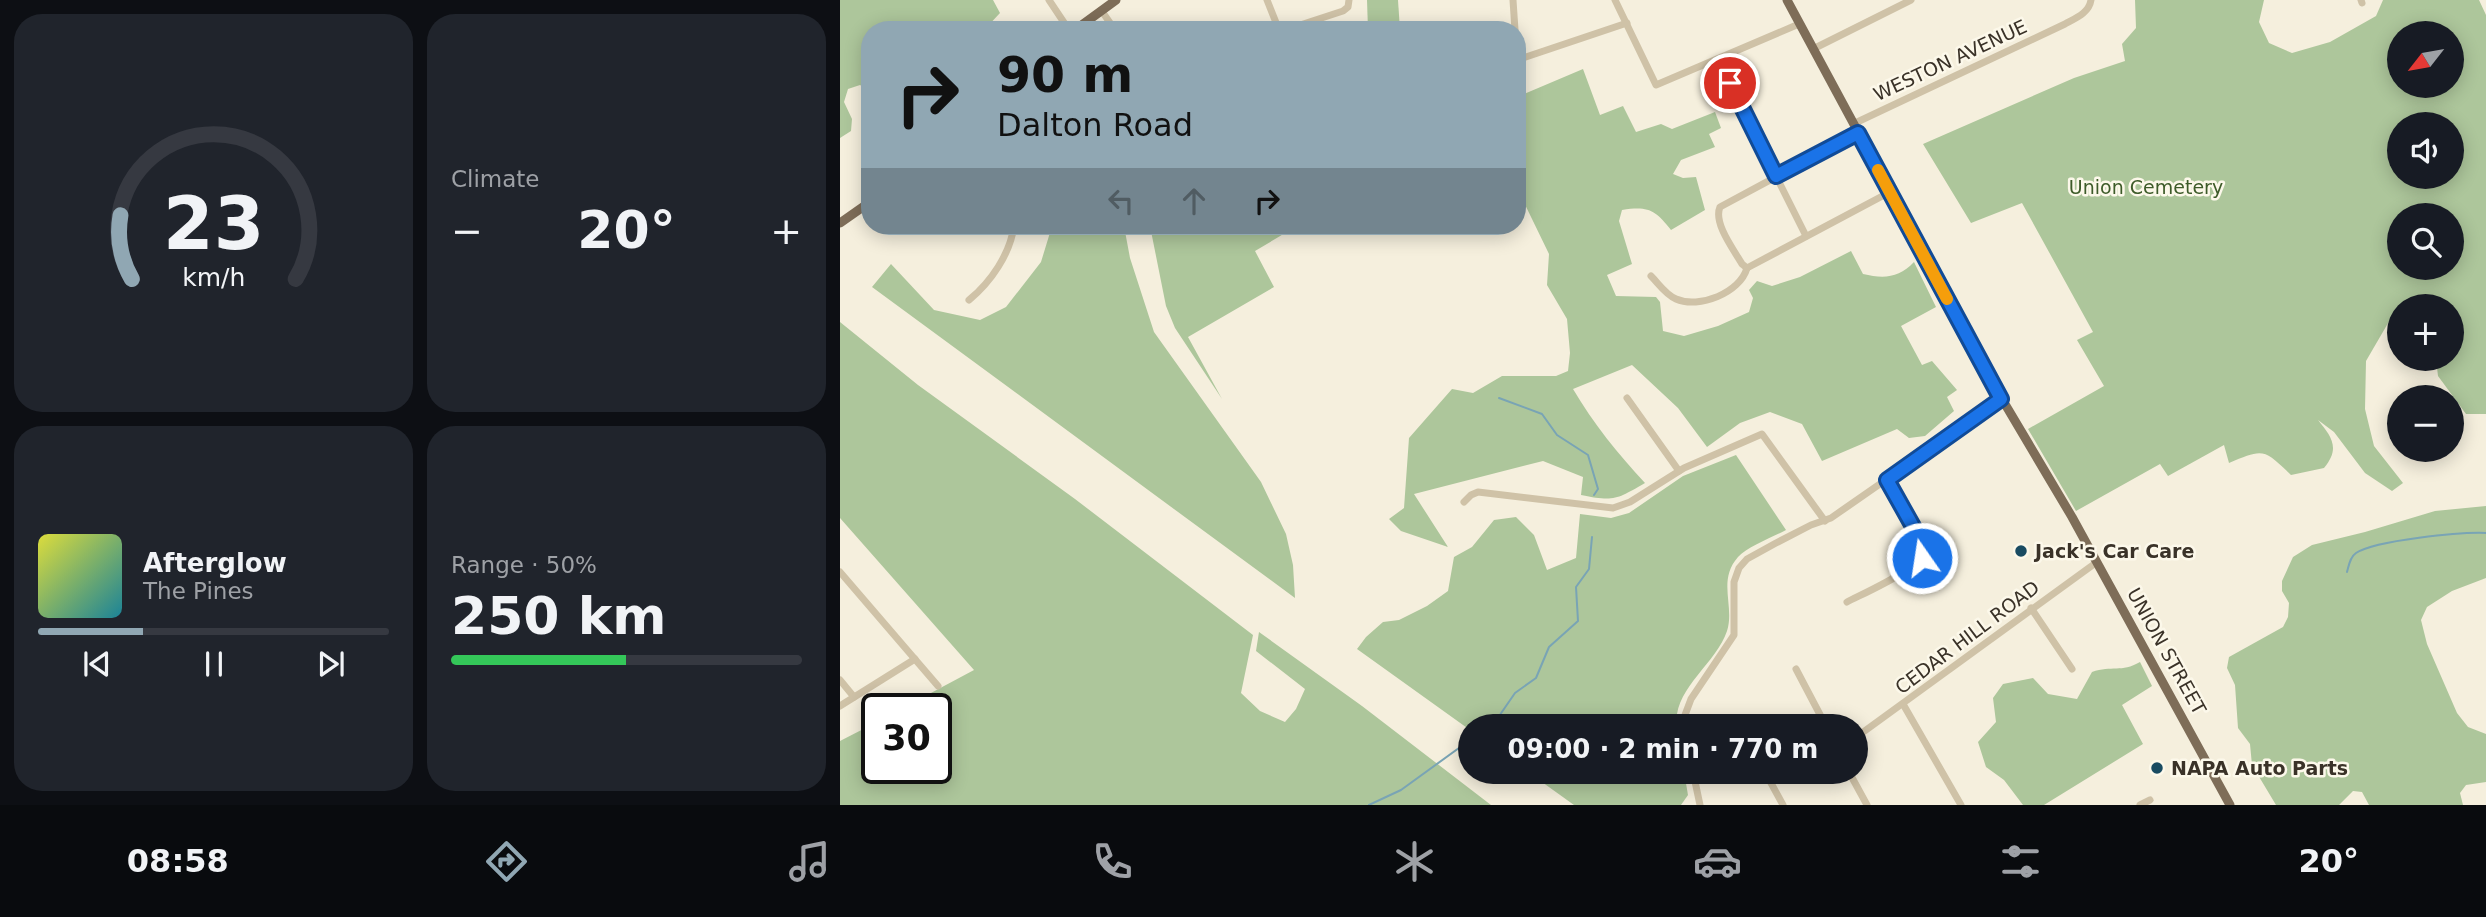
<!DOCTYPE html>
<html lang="en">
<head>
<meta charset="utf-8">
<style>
  :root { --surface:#171b24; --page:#20242c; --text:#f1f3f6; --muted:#9ea1a6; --line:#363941; --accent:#90a7b3 }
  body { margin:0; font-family:"DejaVu Sans",sans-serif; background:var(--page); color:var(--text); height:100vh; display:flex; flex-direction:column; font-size:26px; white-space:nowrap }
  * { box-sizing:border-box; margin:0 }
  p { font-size:23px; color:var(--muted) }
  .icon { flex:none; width:38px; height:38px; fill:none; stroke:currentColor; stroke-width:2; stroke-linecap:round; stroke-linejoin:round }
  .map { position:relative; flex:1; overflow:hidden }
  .side { display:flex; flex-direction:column; gap:14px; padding:14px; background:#0d0f14; width:840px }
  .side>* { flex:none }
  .banner { position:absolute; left:21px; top:21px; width:665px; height:214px; border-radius:28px; box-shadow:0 4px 18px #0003; background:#90a7b3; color:#111; overflow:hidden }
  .needle { width:46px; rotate:239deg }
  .fabs { position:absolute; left:1547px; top:21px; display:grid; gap:14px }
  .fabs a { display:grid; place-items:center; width:77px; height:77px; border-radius:50%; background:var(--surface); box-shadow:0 4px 18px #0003; font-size:35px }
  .speed { position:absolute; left:21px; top:693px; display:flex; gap:14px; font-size:35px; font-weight:700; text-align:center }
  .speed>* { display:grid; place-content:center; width:91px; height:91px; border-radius:50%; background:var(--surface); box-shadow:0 4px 18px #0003; line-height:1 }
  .speed .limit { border:4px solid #111; border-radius:10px; background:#fff; color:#111 }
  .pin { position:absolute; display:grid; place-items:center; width:60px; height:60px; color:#fff; margin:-30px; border:4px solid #fff; border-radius:50%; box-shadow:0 2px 7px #0007 }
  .me { position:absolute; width:77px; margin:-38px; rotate:347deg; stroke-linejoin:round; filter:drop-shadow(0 0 5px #0008) }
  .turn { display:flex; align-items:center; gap:24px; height:147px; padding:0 21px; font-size:32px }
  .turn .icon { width:91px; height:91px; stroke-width:2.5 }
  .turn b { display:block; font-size:49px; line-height:60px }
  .lanes { display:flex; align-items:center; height:66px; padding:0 21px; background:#0003; justify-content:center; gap:35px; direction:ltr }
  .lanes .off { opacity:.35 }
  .big { font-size:52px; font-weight:600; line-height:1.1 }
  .side .widget { flex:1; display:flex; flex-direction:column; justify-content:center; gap:10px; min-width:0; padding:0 24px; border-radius:28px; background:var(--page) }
  .side .dial { align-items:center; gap:0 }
  .dial svg { height:182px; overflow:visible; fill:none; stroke:var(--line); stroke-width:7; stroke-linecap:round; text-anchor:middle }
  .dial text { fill:var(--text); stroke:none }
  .song { display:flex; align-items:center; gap:21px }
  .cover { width:84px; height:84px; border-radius:10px; background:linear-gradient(135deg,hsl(60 70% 55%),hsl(190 70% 35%)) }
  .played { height:7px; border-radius:4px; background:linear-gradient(90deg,var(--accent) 30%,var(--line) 30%) }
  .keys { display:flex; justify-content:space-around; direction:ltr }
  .heat { display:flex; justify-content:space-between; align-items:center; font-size:38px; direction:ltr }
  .charge { height:10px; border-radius:5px; background:linear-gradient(90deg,#34c759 50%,var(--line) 0) }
  .side .tiles { flex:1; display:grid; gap:14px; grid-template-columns:repeat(2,1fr) }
  .trip { position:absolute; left:618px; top:714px; width:410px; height:70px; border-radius:35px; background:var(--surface); box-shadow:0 4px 18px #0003; font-weight:600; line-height:70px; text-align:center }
  .dock { display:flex; height:112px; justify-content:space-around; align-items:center; background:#090b0e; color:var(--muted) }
  .dock .icon { width:49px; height:49px }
  .dock .active { color:var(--accent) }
  .dock b { font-size:32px; color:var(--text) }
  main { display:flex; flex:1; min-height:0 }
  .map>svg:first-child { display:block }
  .green { fill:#adc69b; fill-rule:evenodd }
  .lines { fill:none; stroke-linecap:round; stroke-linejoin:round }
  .stream { stroke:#79a4b5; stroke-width:2 }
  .minor { stroke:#cfc2a7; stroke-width:7 }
  .major { stroke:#7e6d58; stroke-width:9 }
  .route-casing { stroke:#114b97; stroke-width:18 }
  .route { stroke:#1a73e8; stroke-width:12 }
  .slow { stroke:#f59e0b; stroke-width:12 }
  .poi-dot { fill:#194b61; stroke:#fcf8ea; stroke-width:2.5 }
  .labels { text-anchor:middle; stroke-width:5; stroke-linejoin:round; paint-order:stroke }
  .street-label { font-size:19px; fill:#3a3228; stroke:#fcf8ea }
  .park-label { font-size:19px; fill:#3d5b29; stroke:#fcf8ea }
  .poi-label { font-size:19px; font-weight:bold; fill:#3a3228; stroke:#fcf8ea; text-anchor:start }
</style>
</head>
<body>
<main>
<section class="side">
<div class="tiles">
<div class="widget dial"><svg viewBox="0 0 100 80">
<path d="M14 69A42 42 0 1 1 86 69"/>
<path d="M14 69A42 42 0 0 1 9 41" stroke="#90a7b3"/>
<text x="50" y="56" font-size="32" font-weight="700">23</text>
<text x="50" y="72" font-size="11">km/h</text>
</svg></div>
<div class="widget"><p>Climate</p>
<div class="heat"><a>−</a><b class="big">20°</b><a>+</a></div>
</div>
<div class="widget">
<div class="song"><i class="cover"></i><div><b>Afterglow</b><p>The Pines</p></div></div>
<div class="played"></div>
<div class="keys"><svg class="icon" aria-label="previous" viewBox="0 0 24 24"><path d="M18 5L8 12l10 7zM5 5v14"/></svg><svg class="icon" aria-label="pause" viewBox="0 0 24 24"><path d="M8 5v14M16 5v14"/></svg><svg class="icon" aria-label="next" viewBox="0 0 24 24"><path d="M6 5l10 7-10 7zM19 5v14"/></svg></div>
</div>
<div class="widget"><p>Range · 50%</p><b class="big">250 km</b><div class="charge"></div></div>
</div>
</section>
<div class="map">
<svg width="1646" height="805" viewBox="0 0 1646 805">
  <rect width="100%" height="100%" fill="#f5efdd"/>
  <g class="green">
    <path d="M0,0H153L160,13L144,30H96L87,26L83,30H30V91L20,85L8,89L4,102L12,119L11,131L0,138Z"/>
    <path d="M527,0H558L560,30H528Z"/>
    <path d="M1295,0H1424L1419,22L1429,43L1452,53L1490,42L1536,16L1543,0H1639L1646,15V414H1626L1598,376L1596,359H1612V306H1559V316L1551,318L1526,361L1525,409L1534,446L1563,483L1552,491L1525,473L1494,432L1478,420C1491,436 1501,448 1484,468L1451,475C1424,449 1424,448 1389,463L1384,445L1328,476L1320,464L1236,511L1188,429L1264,386L1237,340L1253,332L1182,203L1131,223L1083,144L1234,78L1285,61L1282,44L1296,28ZM1612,33V86H1559V33ZM1612,124V177H1559V124ZM1612,215V268H1559V215Z"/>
    <path d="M743,69L760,115L783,106L796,132L821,124L832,129L875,112L881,128L869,134L875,147L841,160L833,174L843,178L856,177L865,210L831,230C815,210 809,206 782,210L779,221L792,264L767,275L776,296L816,297L820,302L823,331L844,336L878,326L909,312L913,298L909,290L917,281L932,286L960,277L1011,251L1023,274C1044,279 1059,278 1074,262L1096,307L1061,326L1082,365L1092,361L1117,390L1107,397L1114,411L1085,436L1069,438L1057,429L982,461L962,424L930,412L900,423L867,447L838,408L792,365L733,389C753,423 778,454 805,483C777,499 775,502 741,495L743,477L703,461L574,494L608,547L561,531L549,519L564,508L569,438L612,389L633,393L662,376H716L728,371L730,353L727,319L707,285L709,254L677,188V97Z"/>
    <path d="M212,226H284L290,258L314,332L421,482L446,534L453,565L455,598L32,287L51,264L94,310L140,320L166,307L201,262Z"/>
    <path d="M310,226H457L415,251L434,287L348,337L382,399L335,328L326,306Z"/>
    <path d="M0,322L78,385L235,499L413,635L401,693L420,711L445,722L456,709L465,689L416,651L419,632L522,706L651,805H0V741L37,722V768H96V709H61L134,670L0,518Z"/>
    <path d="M896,455L946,530C933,537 907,547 898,557C877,581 895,606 887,631C876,664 832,690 837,726H630V730L517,649L526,637L543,622L559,620L587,606L608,591L614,557L632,547L654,520L676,517L694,535L707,570L736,558L740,514L771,518L789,513L843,476Z"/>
    <path d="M1646,506V578L1612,591L1587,607L1581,620L1587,644L1617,713L1628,727L1646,734V782L1626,785L1620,793L1623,805H1529L1522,792L1513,791L1499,805H1436L1412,765L1410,744L1398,728L1395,685L1387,668L1389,657L1443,627L1448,617L1449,603L1442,591V581L1453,557L1472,545L1525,532L1595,511Z"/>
    <path d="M1300,662L1312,686L1282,705L1303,744L1204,805H1183L1164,780L1146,767L1138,742L1156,722L1153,698L1163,684L1193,678L1208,694L1237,699L1252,672C1272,665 1281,673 1300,662Z"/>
    <path d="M688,772H844L848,795L841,805H734Z"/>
  </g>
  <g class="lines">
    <g class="stream">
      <path d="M659,398L702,414L717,435L748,455L758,489L754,495"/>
      <path d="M1507,572C1509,565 1510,557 1516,553C1536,540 1621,532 1646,533"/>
      <path d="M649,726L655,722L675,693L696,678L709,647L738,621L736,587L749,569L752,537"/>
      <path d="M529,805L561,790L630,740"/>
    </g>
    <g class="minor">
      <path d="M209,0L229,30"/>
      <path d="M427,0L439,30"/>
      <path d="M673,0L675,30"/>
      <path d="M775,0L816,85L959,24"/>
      <path d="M1521,0L1522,3"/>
      <path d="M261,10L275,30"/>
      <path d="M445,30L503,11L508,7L509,0"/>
      <path d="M677,45L680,60"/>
      <path d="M973,49L1071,0"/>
      <path d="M677,60L787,23"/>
      <path d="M878,60L966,236"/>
      <path d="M1013,124L1225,24C1236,18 1249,13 1251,0"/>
      <path d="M907,268L902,264C894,250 873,223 880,207L1018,133"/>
      <path d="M907,268L1050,192"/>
      <path d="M811,276C819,284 825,294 836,299C859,309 900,293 907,268"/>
      <path d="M129,300C151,282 170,254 174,226"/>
      <path d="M787,398L839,471"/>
      <path d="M624,502L631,495L638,492L773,508L790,502L844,468L922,434L985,521"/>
      <path d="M0,572L98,686"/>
      <path d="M1007,602C1022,594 1082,568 1084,552C1086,540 1054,492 1047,480"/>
      <path d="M1191,608L1232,669"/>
      <path d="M956,669L986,726"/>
      <path d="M0,680L14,697"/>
      <path d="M1063,704L1121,805"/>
      <path d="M0,706L75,659"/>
      <path d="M898,719L902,726"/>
      <path d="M844,726L845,715L851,699L894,635V582L899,568L907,559L936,543L971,525L991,518L1162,399"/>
      <path d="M1015,738L1257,562"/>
      <path d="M853,772L860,805"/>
      <path d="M925,772L943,805"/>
      <path d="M1009,772L1027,805"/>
      <path d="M1300,805L1310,800"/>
    </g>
    <g class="major">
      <path d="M947,0L1162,399L1232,517L1390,805"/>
      <path d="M235,30L276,0"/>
      <path d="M0,223L30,202"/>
    </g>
  </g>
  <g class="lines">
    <defs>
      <path id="route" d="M890,83L936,176L1018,133L1161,399L1047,480L1084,546L1082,558"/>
    </defs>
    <use href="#route" class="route-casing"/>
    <use href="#route" class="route"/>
    <path class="slow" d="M1038,170L1107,299"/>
  </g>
  <g class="poi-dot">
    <circle cx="1181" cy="551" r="7"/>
    <circle cx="1317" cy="768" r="7"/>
  </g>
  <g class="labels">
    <g class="street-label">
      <text transform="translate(1110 60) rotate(-25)" y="7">WESTON AVENUE</text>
      <text transform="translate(1127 637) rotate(-37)" y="7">CEDAR HILL ROAD</text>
      <text transform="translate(1327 651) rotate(61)" y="7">UNION STREET</text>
    </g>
    <g class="park-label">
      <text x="1306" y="194">Union Cemetery</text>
    </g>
    <g class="poi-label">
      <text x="1195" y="558">Jack's Car Care</text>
      <text x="1331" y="775">NAPA Auto Parts</text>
    </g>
  </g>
</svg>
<div class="fabs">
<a><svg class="needle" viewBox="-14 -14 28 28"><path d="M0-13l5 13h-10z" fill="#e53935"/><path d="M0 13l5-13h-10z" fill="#9ea1a6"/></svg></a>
<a><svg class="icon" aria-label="sound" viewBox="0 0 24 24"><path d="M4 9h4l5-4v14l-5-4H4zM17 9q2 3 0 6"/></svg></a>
<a><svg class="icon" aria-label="search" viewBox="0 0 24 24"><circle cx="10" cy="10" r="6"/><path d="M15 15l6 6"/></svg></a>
<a>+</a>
<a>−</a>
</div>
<div class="speed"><div class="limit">30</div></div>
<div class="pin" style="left:890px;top:83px;background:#d93025"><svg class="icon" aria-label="arrive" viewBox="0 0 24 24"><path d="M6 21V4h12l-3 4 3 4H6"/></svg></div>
<svg class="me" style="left:1082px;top:558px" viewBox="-20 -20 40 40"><circle r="17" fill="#1a73e8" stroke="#fff" stroke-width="3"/><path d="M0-11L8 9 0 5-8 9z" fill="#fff"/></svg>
<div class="trip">09:00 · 2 min · 770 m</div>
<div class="banner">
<div class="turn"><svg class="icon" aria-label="right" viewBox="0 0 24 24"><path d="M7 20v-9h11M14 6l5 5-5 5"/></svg><div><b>90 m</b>Dalton Road</div></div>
<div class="lanes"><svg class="icon off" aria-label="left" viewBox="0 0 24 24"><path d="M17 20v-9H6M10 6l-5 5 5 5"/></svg><svg class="icon off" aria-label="ahead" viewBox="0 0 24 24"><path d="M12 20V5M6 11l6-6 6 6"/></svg><svg class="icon" aria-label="right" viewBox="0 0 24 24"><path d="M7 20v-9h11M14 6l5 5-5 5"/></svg></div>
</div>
</div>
</main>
<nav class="dock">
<b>08:58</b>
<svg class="icon active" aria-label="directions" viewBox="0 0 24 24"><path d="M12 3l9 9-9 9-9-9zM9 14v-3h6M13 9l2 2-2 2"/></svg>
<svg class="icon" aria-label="music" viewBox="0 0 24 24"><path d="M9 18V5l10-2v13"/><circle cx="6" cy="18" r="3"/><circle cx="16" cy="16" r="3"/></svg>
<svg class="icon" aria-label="phone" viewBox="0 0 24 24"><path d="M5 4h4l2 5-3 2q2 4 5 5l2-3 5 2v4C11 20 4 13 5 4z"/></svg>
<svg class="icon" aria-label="climate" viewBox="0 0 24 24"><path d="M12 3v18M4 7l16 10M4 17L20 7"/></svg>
<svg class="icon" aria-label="car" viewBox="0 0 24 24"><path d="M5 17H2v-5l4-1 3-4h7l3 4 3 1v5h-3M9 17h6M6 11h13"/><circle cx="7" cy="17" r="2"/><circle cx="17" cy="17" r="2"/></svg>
<svg class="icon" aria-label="filters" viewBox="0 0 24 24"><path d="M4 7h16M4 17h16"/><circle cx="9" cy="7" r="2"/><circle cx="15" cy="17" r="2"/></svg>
<b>20°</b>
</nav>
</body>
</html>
